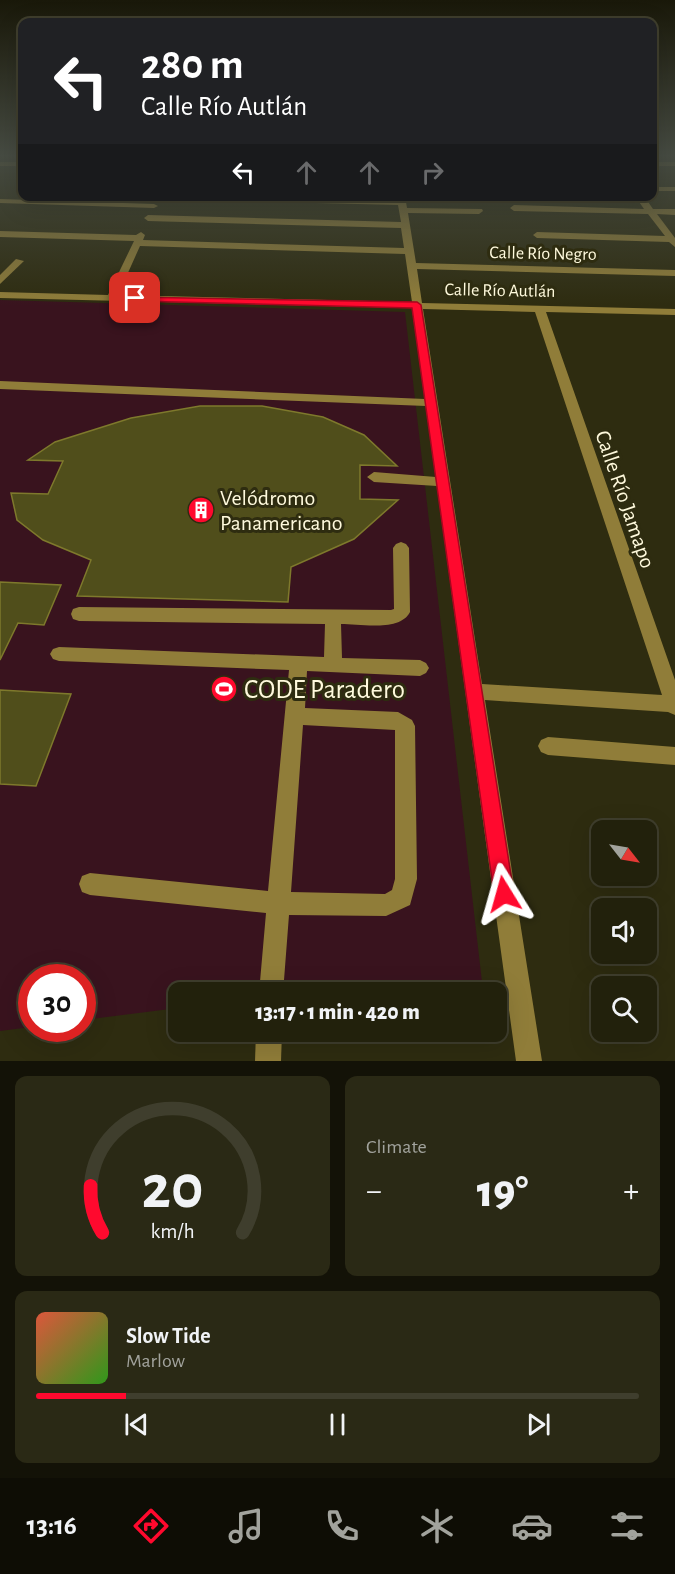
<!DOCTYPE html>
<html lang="en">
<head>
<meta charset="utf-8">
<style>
  :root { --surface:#22210c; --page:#2a2915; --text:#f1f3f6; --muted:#a2a39d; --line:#3f3e2d; --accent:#ff092e }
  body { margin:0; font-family:"Alegreya Sans",sans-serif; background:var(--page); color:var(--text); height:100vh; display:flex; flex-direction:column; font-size:22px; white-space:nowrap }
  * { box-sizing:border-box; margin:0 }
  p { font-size:20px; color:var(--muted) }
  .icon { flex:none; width:33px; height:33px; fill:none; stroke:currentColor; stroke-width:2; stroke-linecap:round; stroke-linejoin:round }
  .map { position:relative; height:1061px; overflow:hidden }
  .details { display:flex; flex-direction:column; gap:15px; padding:15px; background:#131207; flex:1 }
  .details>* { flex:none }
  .guide { position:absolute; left:18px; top:18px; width:639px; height:183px; border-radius:12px; box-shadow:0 6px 24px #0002,0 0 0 2px var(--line); background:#202124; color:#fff; overflow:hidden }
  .needle { width:39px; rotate:121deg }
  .controls { position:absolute; left:591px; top:820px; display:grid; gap:12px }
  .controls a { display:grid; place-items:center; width:66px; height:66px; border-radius:12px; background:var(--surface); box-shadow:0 6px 24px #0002,0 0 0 2px var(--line); font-size:30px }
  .speed { position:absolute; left:18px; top:964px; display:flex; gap:12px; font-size:30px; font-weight:700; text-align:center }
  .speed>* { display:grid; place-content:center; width:78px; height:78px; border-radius:50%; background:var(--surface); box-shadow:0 6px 24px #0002,0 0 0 2px var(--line); line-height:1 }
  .speed .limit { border:9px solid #d22; background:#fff; color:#111 }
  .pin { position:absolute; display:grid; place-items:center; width:51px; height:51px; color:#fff; margin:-26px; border-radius:12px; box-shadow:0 3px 9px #0006 }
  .me { position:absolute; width:66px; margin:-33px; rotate:352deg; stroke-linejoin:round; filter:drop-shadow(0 0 4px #0008) }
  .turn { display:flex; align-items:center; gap:21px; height:126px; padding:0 24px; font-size:27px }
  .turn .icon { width:78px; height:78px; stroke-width:2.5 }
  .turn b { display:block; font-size:42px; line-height:51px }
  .lanes { display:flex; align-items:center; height:57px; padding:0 24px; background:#0003; justify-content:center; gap:30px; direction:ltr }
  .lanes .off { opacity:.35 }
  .big { font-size:45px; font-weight:800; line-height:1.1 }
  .details .widget { flex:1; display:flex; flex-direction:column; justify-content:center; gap:9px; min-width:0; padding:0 21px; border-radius:12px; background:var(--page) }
  .details .dial { align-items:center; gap:0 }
  .dial svg { height:156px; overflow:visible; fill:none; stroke:var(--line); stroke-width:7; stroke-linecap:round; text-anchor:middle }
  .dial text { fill:var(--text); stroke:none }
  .song { display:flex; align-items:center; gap:18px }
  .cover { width:72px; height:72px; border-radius:9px; background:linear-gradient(135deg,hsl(10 70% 55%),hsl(110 70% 35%)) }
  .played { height:6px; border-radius:3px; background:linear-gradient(90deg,var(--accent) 15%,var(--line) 15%) }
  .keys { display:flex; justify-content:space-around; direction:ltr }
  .heat { display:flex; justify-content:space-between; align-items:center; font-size:33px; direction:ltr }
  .details .tiles { flex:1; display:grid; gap:15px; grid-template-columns:1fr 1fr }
  .widget:last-child { grid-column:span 2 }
  .trip { position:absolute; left:168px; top:982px; width:339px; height:60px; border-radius:12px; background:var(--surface); box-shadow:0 6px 24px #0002,0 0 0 2px var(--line); font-weight:800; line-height:60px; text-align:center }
  .menu { display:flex; height:96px; justify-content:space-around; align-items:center; background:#0e0d05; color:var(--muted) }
  .menu .icon { width:42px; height:42px }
  .menu .active { color:var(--accent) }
  .menu b { font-size:27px; color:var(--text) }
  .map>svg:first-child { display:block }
  .green { fill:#39131e }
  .building { fill:#504e1b; stroke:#7e792c; stroke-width:1.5 }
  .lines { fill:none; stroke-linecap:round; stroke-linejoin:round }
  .minor { fill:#907d39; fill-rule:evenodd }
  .route { fill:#ff092e; stroke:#a6061e; stroke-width:1.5 }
  .labels { text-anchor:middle; stroke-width:6; stroke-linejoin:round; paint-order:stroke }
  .far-street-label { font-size:18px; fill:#fffadd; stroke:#2e2c10 }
  .poi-label { font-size:22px; fill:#fffadd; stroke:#2e2c10; text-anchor:start }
  .street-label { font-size:22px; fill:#fffadd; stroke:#2e2c10 }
  .near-poi-label { font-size:27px; fill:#fffadd; stroke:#2e2c10; text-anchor:start }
</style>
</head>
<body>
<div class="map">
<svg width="675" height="1061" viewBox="0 0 675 1061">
  <rect width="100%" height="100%" fill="#2e2c10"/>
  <path class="green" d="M0,300L405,312L482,982L324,993H178V1008L83,1020L82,978H32L31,1027L0,1031Z"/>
  <g class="building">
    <path d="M200,406H262L323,417L364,435L397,466L360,465V499L398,500L354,539L291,567L288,602L77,596L91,560L43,540L17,520L11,493L48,494L63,461L28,460L55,442L131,418Z"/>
    <path d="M0,582L61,585L44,625L18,623L0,660Z"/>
    <path d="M0,690L71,694L36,786L0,784Z"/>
  </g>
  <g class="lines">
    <g class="minor">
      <rect x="0" y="162" width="22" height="4"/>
      <rect x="652" y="162" width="23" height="4"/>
      <rect x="652" y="187" width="23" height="4"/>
      <path d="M237,196L398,200L397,196H405L407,208L482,209L483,211L479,214L408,213L416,263L675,270V276L417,269L422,303L675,309V315L546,312L675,680V715L668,712L485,700L542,1061H516L437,486L374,482L367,477L374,472L436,477L426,406L0,389V381L425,399L412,308L0,298V292L108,295L134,241L0,237V231L136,235L141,232L145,235L143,240L404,248L401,228L148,221L144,218L148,215L401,222L398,205L158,199L154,197ZM140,246L405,254L412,302L118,295ZM423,309L535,312L662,695L482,684Z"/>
      <path d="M635,196H644L653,209H675V215L657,214L675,238V247L669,242L537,238L533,235L537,232L665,236L648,214L514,211L510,208L514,205L644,209Z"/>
      <path d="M0,199L154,204L158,206L154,208L0,203Z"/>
      <path d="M16,259L24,261L0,284V275Z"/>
      <path d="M401,542L406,544L409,548L410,612C400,632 360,624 341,624L342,658L420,660L426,663L429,668L426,673L420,676L307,671L305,708L398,712L412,720L415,726L417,879L410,905L386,916L289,915L283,993H259L266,913L90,895L82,892L79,884L82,876L90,873L268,891L289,670L59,661L53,659L50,654L53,649L59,647L324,657L325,624L79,621L73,619L71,614L73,609L79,607L391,610L394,609L393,548L396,544ZM303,725L395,730V879L392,890L385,894L291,892Z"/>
      <path d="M548,737L675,747V765L548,755L541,752L538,746L541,740Z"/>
      <path d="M256,1032H282L281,1061H255Z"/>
    </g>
  </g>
  <linearGradient id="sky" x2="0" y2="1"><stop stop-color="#191809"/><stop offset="0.51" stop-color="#464b42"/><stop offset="1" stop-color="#464b42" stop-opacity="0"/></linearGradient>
  <rect width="675" height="305" fill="url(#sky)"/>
  <path class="route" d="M131,297L417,302L421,305L514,894L511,901L504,904L497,901L494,894L412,308L135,301L130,298Z"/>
  <defs>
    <symbol id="building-disc" viewBox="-11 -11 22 22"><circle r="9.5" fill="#ff092e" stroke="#2e2c10"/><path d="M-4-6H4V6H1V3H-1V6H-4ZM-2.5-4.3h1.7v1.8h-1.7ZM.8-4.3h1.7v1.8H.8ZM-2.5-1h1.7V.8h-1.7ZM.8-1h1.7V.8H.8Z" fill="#fff"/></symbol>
    <symbol id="stadium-disc" viewBox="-11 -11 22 22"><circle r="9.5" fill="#ff092e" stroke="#2e2c10"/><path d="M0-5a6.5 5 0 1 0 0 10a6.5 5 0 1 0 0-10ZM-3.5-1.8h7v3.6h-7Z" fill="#fff"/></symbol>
  </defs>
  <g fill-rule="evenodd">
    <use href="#building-disc" x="186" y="495" width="30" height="30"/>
    <use href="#stadium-disc" x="209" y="674" width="30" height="30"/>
  </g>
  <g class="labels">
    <g class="far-street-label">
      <text transform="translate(543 253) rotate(1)" y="6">Calle Río Negro</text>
      <text transform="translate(500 290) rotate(1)" y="6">Calle Río Autlán</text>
    </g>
    <g class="poi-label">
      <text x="220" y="505">Velódromo<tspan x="220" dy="25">Panamericano</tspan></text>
    </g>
    <g class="street-label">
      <text transform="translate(626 499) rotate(71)" y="8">Calle Río Jamapo</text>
    </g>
    <g class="near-poi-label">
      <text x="244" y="698">CODE Paradero</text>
    </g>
  </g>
</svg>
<div class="controls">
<a><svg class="needle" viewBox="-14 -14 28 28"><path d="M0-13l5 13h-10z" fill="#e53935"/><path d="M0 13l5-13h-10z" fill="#a2a39d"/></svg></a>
<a><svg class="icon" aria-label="sound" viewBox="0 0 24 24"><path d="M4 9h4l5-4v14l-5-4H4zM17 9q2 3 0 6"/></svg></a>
<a><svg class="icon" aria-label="search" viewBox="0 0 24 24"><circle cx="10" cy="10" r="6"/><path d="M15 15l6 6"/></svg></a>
</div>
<div class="speed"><div class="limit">30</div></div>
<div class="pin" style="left:135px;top:298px;background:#d93025"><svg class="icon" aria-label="arrive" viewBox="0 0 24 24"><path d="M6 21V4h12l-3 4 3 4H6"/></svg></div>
<svg class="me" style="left:504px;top:894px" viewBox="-20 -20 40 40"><path d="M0-17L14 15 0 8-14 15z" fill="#ff092e" stroke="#fff" stroke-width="4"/></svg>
<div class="trip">13:17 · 1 min · 420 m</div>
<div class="guide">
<div class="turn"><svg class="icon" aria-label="left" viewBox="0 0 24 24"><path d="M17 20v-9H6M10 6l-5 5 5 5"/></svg><div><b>280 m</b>Calle Río Autlán</div></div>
<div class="lanes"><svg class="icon" aria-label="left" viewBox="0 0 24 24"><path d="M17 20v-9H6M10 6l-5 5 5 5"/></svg><svg class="icon off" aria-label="ahead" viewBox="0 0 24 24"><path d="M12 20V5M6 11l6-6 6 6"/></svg><svg class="icon off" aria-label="ahead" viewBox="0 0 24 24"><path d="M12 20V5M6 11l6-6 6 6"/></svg><svg class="icon off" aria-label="right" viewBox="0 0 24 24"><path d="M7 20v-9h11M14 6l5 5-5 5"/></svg></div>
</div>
</div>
<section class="details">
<div class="tiles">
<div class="widget dial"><svg viewBox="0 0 100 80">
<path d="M14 69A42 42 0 1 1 86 69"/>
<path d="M14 69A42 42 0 0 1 8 45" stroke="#ff092e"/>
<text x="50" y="56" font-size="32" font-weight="700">20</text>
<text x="50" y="72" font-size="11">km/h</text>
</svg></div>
<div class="widget"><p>Climate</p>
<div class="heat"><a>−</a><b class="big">19°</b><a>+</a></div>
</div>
<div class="widget">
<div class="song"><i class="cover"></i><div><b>Slow Tide</b><p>Marlow</p></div></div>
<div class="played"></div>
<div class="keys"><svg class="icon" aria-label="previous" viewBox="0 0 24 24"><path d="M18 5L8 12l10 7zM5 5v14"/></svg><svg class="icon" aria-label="pause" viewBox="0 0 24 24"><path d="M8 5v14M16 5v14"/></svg><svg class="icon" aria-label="next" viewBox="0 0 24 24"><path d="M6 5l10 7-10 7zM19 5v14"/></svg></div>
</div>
</div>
</section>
<nav class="menu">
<b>13:16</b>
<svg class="icon active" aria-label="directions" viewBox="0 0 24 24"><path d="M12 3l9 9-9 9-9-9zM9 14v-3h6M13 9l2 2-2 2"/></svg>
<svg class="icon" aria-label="music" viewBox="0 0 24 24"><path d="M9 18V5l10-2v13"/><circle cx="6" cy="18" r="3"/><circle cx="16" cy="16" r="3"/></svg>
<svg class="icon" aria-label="phone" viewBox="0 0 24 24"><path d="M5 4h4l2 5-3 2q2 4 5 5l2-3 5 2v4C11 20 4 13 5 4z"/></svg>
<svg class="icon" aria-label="climate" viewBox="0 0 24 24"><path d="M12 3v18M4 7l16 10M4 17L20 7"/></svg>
<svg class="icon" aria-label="car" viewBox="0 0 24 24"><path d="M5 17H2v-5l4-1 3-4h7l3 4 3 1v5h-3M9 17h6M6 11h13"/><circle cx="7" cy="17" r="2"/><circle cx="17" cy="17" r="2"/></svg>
<svg class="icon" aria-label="filters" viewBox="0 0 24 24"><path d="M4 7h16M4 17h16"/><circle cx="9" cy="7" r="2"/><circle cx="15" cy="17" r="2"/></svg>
</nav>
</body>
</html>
